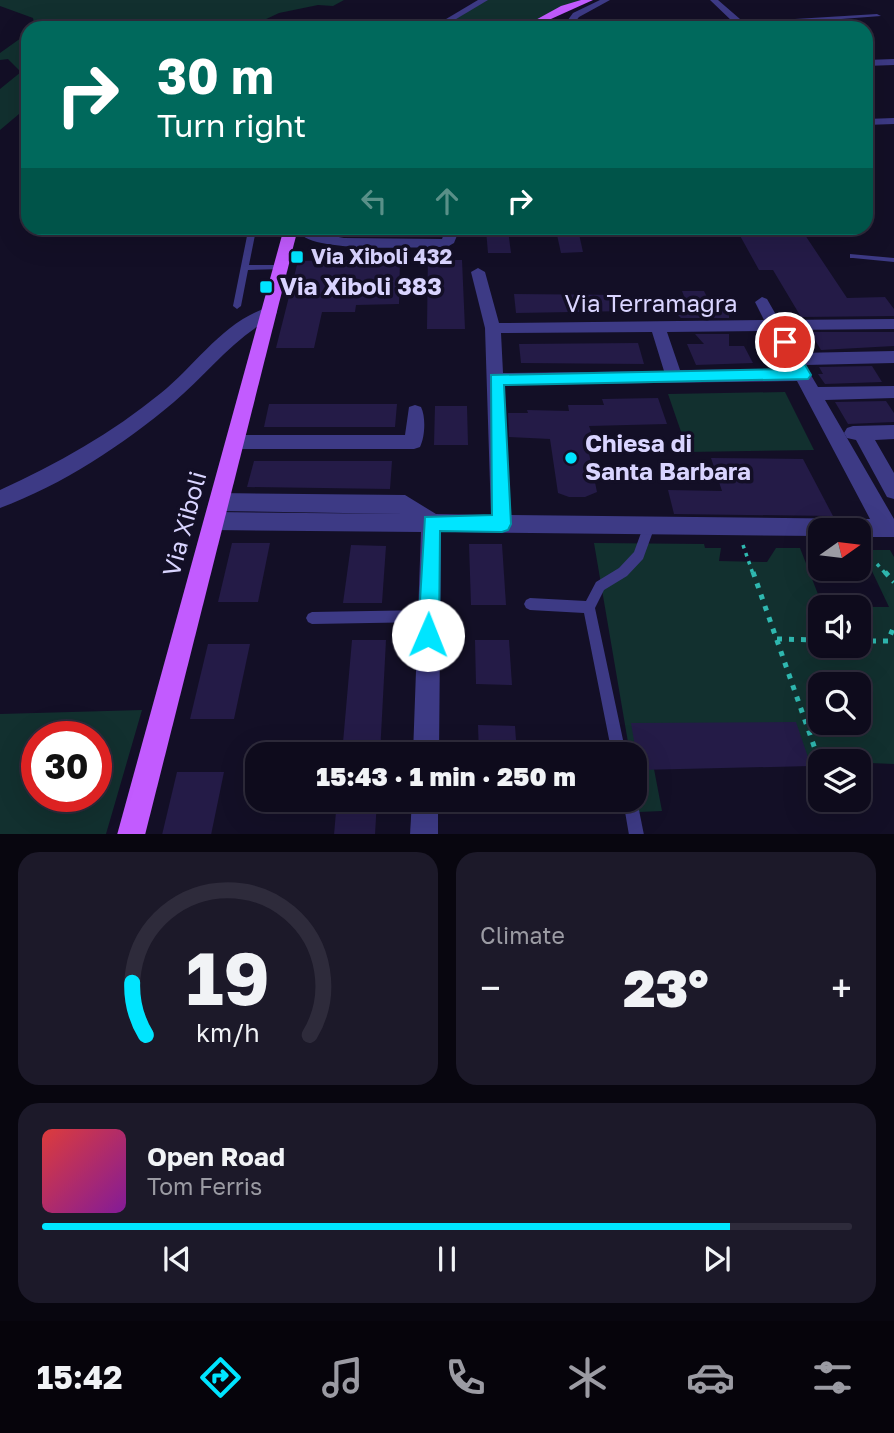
<!DOCTYPE html>
<html lang="en">
<head>
<meta charset="utf-8">
<style>
  :root { --surface:#0e0b1c; --page:#1c1929; --text:#f1f3f6; --muted:#9b9ba3; --line:#2e2b3b; --accent:#00e5ff }
  body { margin:0; font-family:"Golos Text",sans-serif; background:var(--page); color:var(--text); height:100vh; display:flex; flex-direction:column; font-size:26px; white-space:nowrap }
  * { box-sizing:border-box; margin:0 }
  p { font-size:23px; color:var(--muted) }
  .icon { flex:none; width:38px; height:38px; fill:none; stroke:currentColor; stroke-width:2; stroke-linecap:round; stroke-linejoin:round }
  .map { position:relative; height:834px; overflow:hidden }
  .details { display:flex; flex-direction:column; gap:18px; padding:18px; background:#08060f; flex:1 }
  .details>* { flex:none }
  .guide { position:absolute; left:21px; top:21px; width:852px; height:214px; border-radius:21px; box-shadow:0 7px 28px #0002,0 0 0 2px var(--line); background:#00695c; color:#fff; overflow:hidden }
  .needle { width:46px; rotate:76deg }
  .buttons { position:absolute; left:808px; top:518px; display:grid; gap:14px }
  .buttons a { display:grid; place-items:center; width:63px; height:63px; border-radius:14px; background:var(--surface); box-shadow:0 7px 28px #0002,0 0 0 2px var(--line); font-size:35px }
  .speed { position:absolute; left:21px; top:721px; display:flex; gap:14px; font-size:35px; font-weight:700; text-align:center }
  .speed>* { display:grid; place-content:center; width:91px; height:91px; border-radius:50%; background:var(--surface); box-shadow:0 7px 28px #0002,0 0 0 2px var(--line); line-height:1 }
  .speed .limit { border:10px solid #d22; background:#fff; color:#111 }
  .pin { position:absolute; display:grid; place-items:center; width:60px; height:60px; color:#fff; margin:-30px; border:4px solid #fff; border-radius:50%; box-shadow:0 2px 7px #0007 }
  .me { position:absolute; width:77px; margin:-38px; rotate:1deg; stroke-linejoin:round; filter:drop-shadow(0 0 5px #0008) }
  .turn { display:flex; align-items:center; gap:24px; height:147px; padding:0 21px; font-size:32px }
  .turn .icon { width:91px; height:91px; stroke-width:2.5 }
  .turn b { display:block; font-size:49px; line-height:60px }
  .lanes { display:flex; align-items:center; height:66px; padding:0 21px; background:#0003; justify-content:center; gap:35px; direction:ltr }
  .lanes .off { opacity:.35 }
  .big { font-size:52px; font-weight:800; line-height:1.1 }
  .details .card { flex:1; display:flex; flex-direction:column; justify-content:center; gap:10px; min-width:0; padding:0 24px; border-radius:21px; background:var(--page) }
  .details .dial { align-items:center; gap:0 }
  .dial svg { height:182px; overflow:visible; fill:none; stroke:var(--line); stroke-width:7; stroke-linecap:round; text-anchor:middle }
  .dial text { fill:var(--text); stroke:none }
  .song { display:flex; align-items:center; gap:21px }
  .cover { width:84px; height:84px; border-radius:10px; background:linear-gradient(135deg,hsl(0 70% 55%),hsl(290 70% 35%)) }
  .played { height:7px; border-radius:4px; background:linear-gradient(90deg,var(--accent) 85%,var(--line) 85%) }
  .keys { display:flex; justify-content:space-around; direction:ltr }
  .heat { display:flex; justify-content:space-between; align-items:center; font-size:38px; direction:ltr }
  .details .tiles { flex:1; display:grid; gap:18px; grid-template-columns:1fr 1fr }
  .card:last-child { grid-column:span 2 }
  .trip { position:absolute; left:245px; top:742px; width:402px; height:70px; border-radius:21px; background:var(--surface); box-shadow:0 7px 28px #0002,0 0 0 2px var(--line); font-weight:800; line-height:70px; text-align:center }
  .dock { display:flex; height:112px; justify-content:space-around; align-items:center; background:#06040b; color:var(--muted) }
  .dock .icon { width:49px; height:49px }
  .dock .current { color:var(--accent) }
  .dock b { font-size:32px; color:var(--text) }
  .map>svg:first-child { display:block }
  .green { fill:#12302f; fill-rule:evenodd }
  .building { fill:#241b47 }
  .lines { fill:none; stroke-linecap:round; stroke-linejoin:round }
  .path-far1 { stroke:#2fb8b0; stroke-width:3.5; stroke-dasharray:3.5 5; stroke-linecap:butt }
  .path { stroke:#2fb8b0; stroke-width:5; stroke-dasharray:5 7; stroke-linecap:butt }
  .lane { fill:#3d3a85; fill-rule:evenodd }
  .street { fill:#3d3a85; fill-rule:evenodd }
  .primary { fill:#c25bff; fill-rule:evenodd }
  .route { fill:#00e5ff; stroke:#0095a6; stroke-width:2 }
  .poi-dot { fill:#00e5ff; stroke:#130f26; stroke-width:2.5 }
  .labels { text-anchor:middle; stroke-width:7; stroke-linejoin:round; paint-order:stroke }
  .far-poi-label { font-size:21px; font-weight:bold; fill:#d9d4ff; stroke:#130f26; text-anchor:start }
  .poi-label { font-size:24px; font-weight:bold; fill:#d9d4ff; stroke:#130f26; text-anchor:start }
  .street-label { font-size:24px; fill:#d9d4ff; stroke:#130f26 }
</style>
</head>
<body>
<div class="map">
<svg width="894" height="835" viewBox="0 0 894 835">
  <rect width="100%" height="100%" fill="#130f26"/>
  <g class="green">
    <path d="M0,0H344L333,6L318,5L279,13L247,28H35L33,18L0,6Z"/>
    <path d="M484,0H584L551,15L543,28H435Z"/>
    <path d="M28,33V117L19,114L0,130V89L21,72L8,59L0,60V53Z"/>
    <path d="M785,392L814,450L688,452L668,394Z"/>
    <path d="M594,543L704,544L705,548H721L719,561L767,562L776,548H800L823,607H821V646H859V607H889L862,550H890L894,557V764L821,761V765L654,769L662,811L639,812L635,754H630ZM821,684H859V723H821Z"/>
    <path d="M142,710L106,834H0V714ZM37,737H96V796H37Z"/>
  </g>
  <g class="building">
    <path d="M486,230H508L511,253H488Z"/>
    <path d="M738,232H803L847,298L885,297L894,309V316L801,317L773,270H759Z"/>
    <path d="M579,234L583,252L561,253L557,235Z"/>
    <path d="M428,250H446V260H462L465,329H427Z"/>
    <path d="M400,259L399,304L356,305L355,312H322L314,348H276L298,261Z"/>
    <path d="M682,291H704L711,305L729,309V318H681L672,309L687,304Z"/>
    <path d="M514,294L623,295L629,311L516,313Z"/>
    <path d="M810,332H894V346L821,350Z"/>
    <path d="M695,334H729V346H744L753,363L696,365L687,344H704Z"/>
    <path d="M638,343L644,364L521,363L519,344Z"/>
    <path d="M872,366L882,382L825,384L818,374H823L819,367Z"/>
    <path d="M658,398L667,424L589,426L593,437L586,439L597,492L585,497H569L558,493L550,439L509,437L508,413H528L527,410L569,411L568,405H604L602,399Z"/>
    <path d="M886,401L894,413V422L848,424L835,402Z"/>
    <path d="M269,404H397L395,427H264Z"/>
    <path d="M435,406H467L468,445H434Z"/>
    <path d="M711,458L803,459L833,516L674,514L668,490L722,491Z"/>
    <path d="M254,461H392L390,489L247,487Z"/>
    <path d="M232,543H270L258,602H218Z"/>
    <path d="M469,544H502L506,605H471Z"/>
    <path d="M351,545L386,546L382,603H343Z"/>
    <path d="M352,640H386L380,754H342Z"/>
    <path d="M475,640H509L512,685L476,684Z"/>
    <path d="M208,644H250L234,719H190Z"/>
    <path d="M796,722L811,766L639,770L631,723Z"/>
    <path d="M478,725L515,726L517,754H479Z"/>
    <path d="M177,772H224L211,835H162Z"/>
    <path d="M337,800H377L375,835H334Z"/>
  </g>
  <g class="lines">
    <g class="path-far1">
      <path d="M743,545L753,574"/>
      <path d="M877,564L886,574"/>
    </g>
    <g class="path">
      <path d="M753,572L821,766"/>
      <path d="M885,572L894,582"/>
      <path d="M777,639L821,640"/>
      <path d="M859,641H888L894,626"/>
    </g>
    <g class="lane">
      <path d="M228,228H236L255,235L249,265H282L286,267L282,269L248,270L241,306L237,309L233,306L247,236L228,230Z"/>
      <path d="M850,254L894,258V262L853,258H850Z"/>
      <path d="M649,521L653,522L655,526L643,559L627,576L604,590L595,608L626,754H612L584,613L530,610L526,608L524,604L526,600L530,598L586,601L596,582L619,568L634,552L645,522Z"/>
      <path d="M428,610L432,612L434,616L432,620L428,622L312,624L308,622L306,618L308,614L312,612Z"/>
      <path d="M635,795L637,800L644,835H629L623,800H635Z"/>
    </g>
    <g class="street">
      <path d="M478,0H488L441,28H431Z"/>
      <path d="M600,0H610L579,17L570,28H562L573,13Z"/>
      <path d="M710,0H718L740,19L747,22L877,14L881,16L747,26L734,23Z"/>
      <path d="M894,59V65L866,66V60Z"/>
      <path d="M894,118V124L866,125V119Z"/>
      <path d="M446,228H460L454,243L447,247C418,247 323,252 303,236L310,232L344,238L442,239Z"/>
      <path d="M478,268L485,272L499,323L764,320L755,302L762,297L767,299L779,320L894,319V329L785,330L798,353L894,351V363L805,365L818,387L894,386V398L825,400L894,519V537H859V530H821V536L441,532L439,754H413L421,532L214,530L207,527L204,521L207,515L214,512L404,514L219,511L212,508L209,502L212,496L219,493L405,495L436,514L491,515L485,328L471,272ZM770,331L790,369L680,370L667,332ZM652,332L664,371L503,373L501,333ZM797,381L870,519L511,515L504,385Z"/>
      <path d="M270,307L275,308L277,312L275,316C234,337 208,373 174,402C123,445 62,485 0,508V490C57,464 112,433 161,393C196,365 225,319 270,307Z"/>
      <path d="M415,405L421,407C426,417 425,437 420,447L414,449H236L230,447L227,442L230,437L236,435H405L409,407Z"/>
      <path d="M894,425V439L875,440L894,473V499L887,497L856,440L847,438L844,433L847,428L853,426Z"/>
      <path d="M412,800H438V835H410Z"/>
    </g>
    <g class="primary">
      <path d="M581,0H593L531,28H521L561,6Z"/>
      <path d="M284,228H298L145,835H117Z"/>
    </g>
  </g>
  <path class="route" d="M785,337L790,339L811,375L808,379L504,385L511,524L508,530L502,532L440,531L439,635L436,642L428,645L421,642L418,635L425,517L492,515L491,375L793,369L778,342Z"/>
  <g class="poi-dot">
    <rect x="290" y="250" width="14" height="14" rx="3.5"/>
    <rect x="259" y="280" width="14" height="14" rx="3.5"/>
    <circle cx="571" cy="458" r="7"/>
  </g>
  <g class="labels">
    <g class="far-poi-label">
      <text x="311" y="264">Via Xiboli 432</text>
    </g>
    <g class="poi-label">
      <text x="280" y="295">Via Xiboli 383</text>
      <text x="585" y="452">Chiesa di<tspan x="585" dy="28">Santa Barbara</tspan></text>
    </g>
    <g class="street-label">
      <text x="651" y="312">Via Terramagra</text>
      <text transform="translate(185 524) rotate(-75)" y="8">Via Xiboli</text>
    </g>
  </g>
</svg>
<div class="buttons">
<a><svg class="needle" viewBox="-14 -14 28 28"><path d="M0-13l5 13h-10z" fill="#e53935"/><path d="M0 13l5-13h-10z" fill="#9b9ba3"/></svg></a>
<a><svg class="icon" aria-label="sound" viewBox="0 0 24 24"><path d="M4 9h4l5-4v14l-5-4H4zM17 9q2 3 0 6"/></svg></a>
<a><svg class="icon" aria-label="search" viewBox="0 0 24 24"><circle cx="10" cy="10" r="6"/><path d="M15 15l6 6"/></svg></a>
<a><svg class="icon" aria-label="layers" viewBox="0 0 24 24"><path d="M12 4l9 5-9 5-9-5zM3 14l9 5 9-5"/></svg></a>
</div>
<div class="speed"><div class="limit">30</div></div>
<div class="pin" style="left:785px;top:342px;background:#d93025"><svg class="icon" aria-label="arrive" viewBox="0 0 24 24"><path d="M6 21V4h12l-3 4 3 4H6"/></svg></div>
<svg class="me" style="left:428px;top:635px" viewBox="-20 -20 40 40"><circle r="19" fill="#fff"/><path d="M0-13L10 11 0 6-10 11z" fill="#00e5ff"/></svg>
<div class="trip">15:43 · 1 min · 250 m</div>
<div class="guide">
<div class="turn"><svg class="icon" aria-label="right" viewBox="0 0 24 24"><path d="M7 20v-9h11M14 6l5 5-5 5"/></svg><div><b>30 m</b>Turn right</div></div>
<div class="lanes"><svg class="icon off" aria-label="left" viewBox="0 0 24 24"><path d="M17 20v-9H6M10 6l-5 5 5 5"/></svg><svg class="icon off" aria-label="ahead" viewBox="0 0 24 24"><path d="M12 20V5M6 11l6-6 6 6"/></svg><svg class="icon" aria-label="right" viewBox="0 0 24 24"><path d="M7 20v-9h11M14 6l5 5-5 5"/></svg></div>
</div>
</div>
<section class="details">
<div class="tiles">
<div class="card dial"><svg viewBox="0 0 100 80">
<path d="M14 69A42 42 0 1 1 86 69"/>
<path d="M14 69A42 42 0 0 1 8 46" stroke="#00e5ff"/>
<text x="50" y="56" font-size="32" font-weight="700">19</text>
<text x="50" y="72" font-size="11">km/h</text>
</svg></div>
<div class="card"><p>Climate</p>
<div class="heat"><a>−</a><b class="big">23°</b><a>+</a></div>
</div>
<div class="card">
<div class="song"><i class="cover"></i><div><b>Open Road</b><p>Tom Ferris</p></div></div>
<div class="played"></div>
<div class="keys"><svg class="icon" aria-label="previous" viewBox="0 0 24 24"><path d="M18 5L8 12l10 7zM5 5v14"/></svg><svg class="icon" aria-label="pause" viewBox="0 0 24 24"><path d="M8 5v14M16 5v14"/></svg><svg class="icon" aria-label="next" viewBox="0 0 24 24"><path d="M6 5l10 7-10 7zM19 5v14"/></svg></div>
</div>
</div>
</section>
<nav class="dock">
<b>15:42</b>
<svg class="icon current" aria-label="directions" viewBox="0 0 24 24"><path d="M12 3l9 9-9 9-9-9zM9 14v-3h6M13 9l2 2-2 2"/></svg>
<svg class="icon" aria-label="music" viewBox="0 0 24 24"><path d="M9 18V5l10-2v13"/><circle cx="6" cy="18" r="3"/><circle cx="16" cy="16" r="3"/></svg>
<svg class="icon" aria-label="phone" viewBox="0 0 24 24"><path d="M5 4h4l2 5-3 2q2 4 5 5l2-3 5 2v4C11 20 4 13 5 4z"/></svg>
<svg class="icon" aria-label="climate" viewBox="0 0 24 24"><path d="M12 3v18M4 7l16 10M4 17L20 7"/></svg>
<svg class="icon" aria-label="car" viewBox="0 0 24 24"><path d="M5 17H2v-5l4-1 3-4h7l3 4 3 1v5h-3M9 17h6M6 11h13"/><circle cx="7" cy="17" r="2"/><circle cx="17" cy="17" r="2"/></svg>
<svg class="icon" aria-label="filters" viewBox="0 0 24 24"><path d="M4 7h16M4 17h16"/><circle cx="9" cy="7" r="2"/><circle cx="15" cy="17" r="2"/></svg>
</nav>
</body>
</html>
